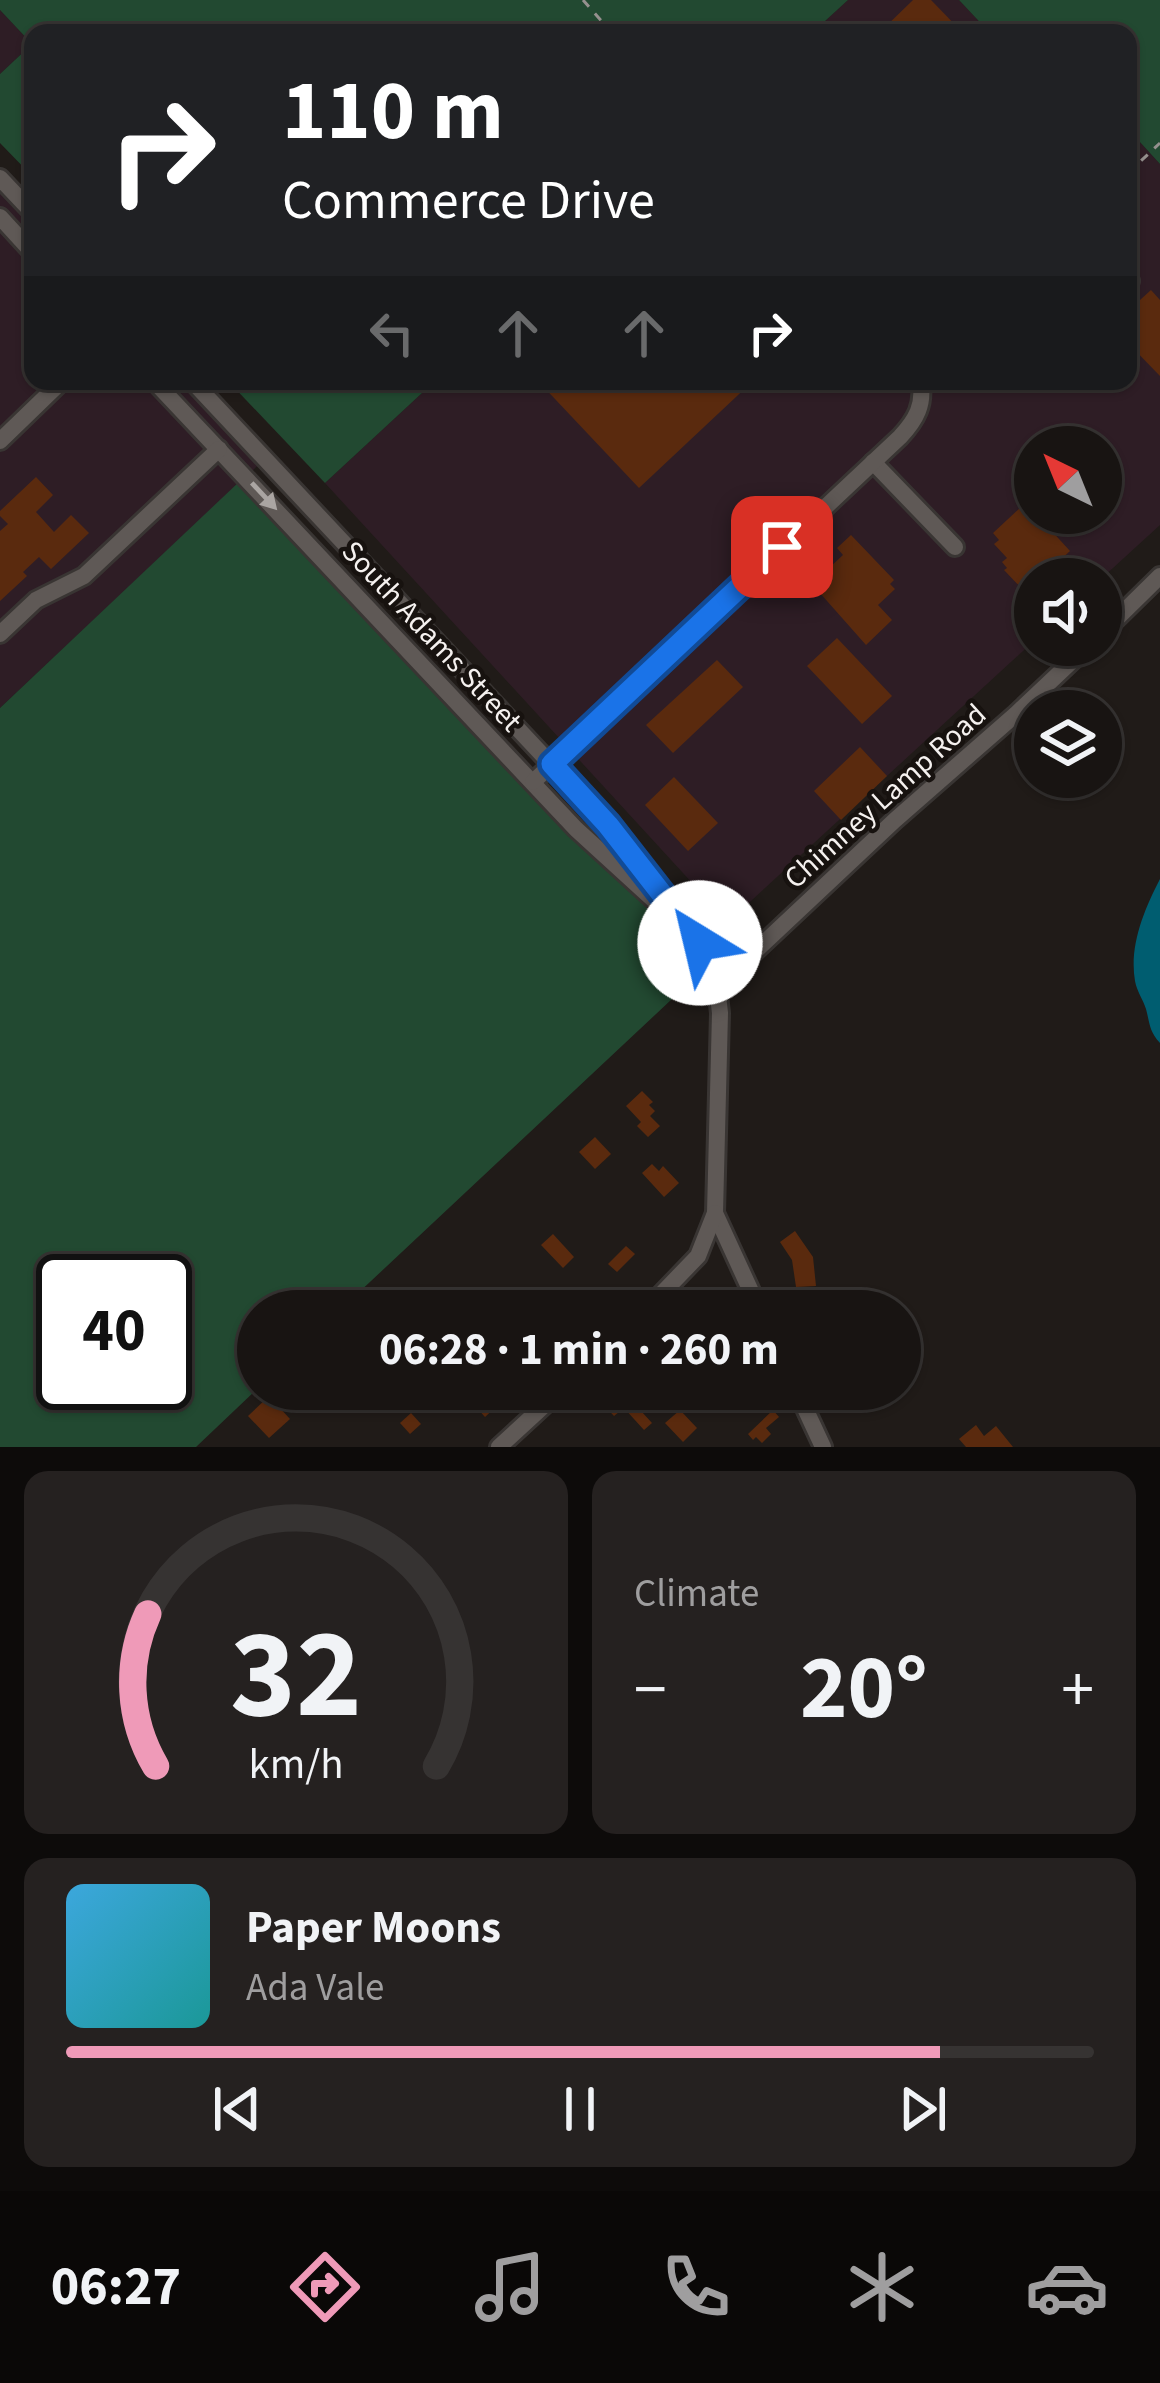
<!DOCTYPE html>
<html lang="en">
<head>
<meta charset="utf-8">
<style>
  :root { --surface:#181412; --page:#252120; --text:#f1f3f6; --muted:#9f9e9f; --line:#363332; --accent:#ef9ab8 }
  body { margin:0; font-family:"Source Sans 3",sans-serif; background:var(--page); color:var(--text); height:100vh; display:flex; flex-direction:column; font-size:45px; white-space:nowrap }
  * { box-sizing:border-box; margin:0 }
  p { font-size:39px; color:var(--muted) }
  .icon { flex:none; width:66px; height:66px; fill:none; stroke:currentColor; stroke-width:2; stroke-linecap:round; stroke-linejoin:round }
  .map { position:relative; height:1447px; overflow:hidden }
  .details { display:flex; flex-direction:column; gap:24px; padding:24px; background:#0d0b0a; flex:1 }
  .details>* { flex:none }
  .top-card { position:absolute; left:24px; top:24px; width:1113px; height:366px; border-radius:24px; box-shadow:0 3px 9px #0004,0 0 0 3px var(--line); background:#202124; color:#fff; overflow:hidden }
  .needle { width:78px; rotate:317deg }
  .controls { position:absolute; left:1014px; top:426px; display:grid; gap:24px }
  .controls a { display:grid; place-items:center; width:108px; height:108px; border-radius:50%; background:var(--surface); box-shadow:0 3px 9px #0004,0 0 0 3px var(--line); font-size:60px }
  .speed { position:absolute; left:36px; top:1254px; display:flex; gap:24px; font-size:60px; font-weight:700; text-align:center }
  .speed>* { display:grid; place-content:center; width:156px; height:156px; border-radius:50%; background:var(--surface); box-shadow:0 3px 9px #0004,0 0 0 3px var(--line); line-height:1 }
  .speed .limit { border:6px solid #111; border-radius:18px; background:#fff; color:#111 }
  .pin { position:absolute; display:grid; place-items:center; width:102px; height:102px; color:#fff; margin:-51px; border-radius:24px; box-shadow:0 6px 18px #0006 }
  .me { position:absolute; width:132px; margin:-66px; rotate:324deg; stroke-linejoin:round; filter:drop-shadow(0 0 9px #0008) }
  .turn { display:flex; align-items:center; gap:42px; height:252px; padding:0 60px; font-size:54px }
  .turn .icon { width:156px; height:156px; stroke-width:2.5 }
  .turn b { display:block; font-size:84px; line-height:102px }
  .lanes { display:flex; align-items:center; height:114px; padding:0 60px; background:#0003; justify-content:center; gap:60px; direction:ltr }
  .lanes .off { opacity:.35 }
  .big { font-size:90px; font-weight:700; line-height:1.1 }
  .details .tile { flex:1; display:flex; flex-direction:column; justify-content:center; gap:18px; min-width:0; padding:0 42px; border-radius:24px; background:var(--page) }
  .details .dial { align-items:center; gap:0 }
  .dial svg { height:312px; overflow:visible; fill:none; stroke:var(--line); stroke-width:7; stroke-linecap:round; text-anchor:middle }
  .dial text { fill:var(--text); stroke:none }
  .song { display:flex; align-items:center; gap:36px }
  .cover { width:144px; height:144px; border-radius:18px; background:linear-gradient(135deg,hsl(200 70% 55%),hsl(180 70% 35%)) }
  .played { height:12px; border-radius:6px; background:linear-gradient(90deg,var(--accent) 85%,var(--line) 85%) }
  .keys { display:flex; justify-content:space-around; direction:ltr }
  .heat { display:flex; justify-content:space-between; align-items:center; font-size:66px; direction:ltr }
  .details .tiles { flex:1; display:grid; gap:24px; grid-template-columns:1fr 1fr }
  .tile:last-child { grid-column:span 2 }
  .trip { position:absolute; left:237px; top:1290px; width:684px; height:120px; border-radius:60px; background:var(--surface); box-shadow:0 3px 9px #0004,0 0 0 3px var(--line); font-weight:700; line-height:120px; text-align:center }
  .tab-bar { display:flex; height:192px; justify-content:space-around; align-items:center; background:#0a0807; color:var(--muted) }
  .tab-bar .icon { width:84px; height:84px }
  .tab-bar .on { color:var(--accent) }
  .tab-bar b { font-size:54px; color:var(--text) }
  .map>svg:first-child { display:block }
  .commercial { fill:#2e1d25; fill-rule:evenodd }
  .green { fill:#224931; fill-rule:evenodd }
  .water { fill:#005d70 }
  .building { fill:#5a2a0e }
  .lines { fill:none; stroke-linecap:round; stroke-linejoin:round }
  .minor-casing { stroke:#393533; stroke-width:22 }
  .path { stroke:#95908e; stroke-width:3; stroke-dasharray:9 9; stroke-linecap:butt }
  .minor { stroke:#5f5956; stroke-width:16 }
  .oneway { fill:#aaa5a2 }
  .route-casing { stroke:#114b97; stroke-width:30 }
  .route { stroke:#1a73e8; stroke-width:21 }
  .labels { text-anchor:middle; stroke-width:9; stroke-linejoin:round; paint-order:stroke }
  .street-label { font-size:30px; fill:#f5f1ef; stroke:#17120f }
</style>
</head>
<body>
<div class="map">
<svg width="1160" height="1447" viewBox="0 0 1160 1447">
  <rect width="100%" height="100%" fill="#201b18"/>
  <g class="commercial">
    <path d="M848,0H959L990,33H812Z"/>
    <path d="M0,10L32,44L0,74Z"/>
    <path d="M1128,129L1160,164V525L1101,579H1035V640L728,922L325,483L435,381H1128ZM1035,447H1101V513H1035Z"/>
    <path d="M0,172L33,206V381H200L270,454L0,708Z"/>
  </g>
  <g class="green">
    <path d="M0,0H848L812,33H33V177L0,143V74L32,44L0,10Z"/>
    <path d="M959,0H1160V164L1128,129V33H990Z"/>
    <path d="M228,381H435L325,483Z"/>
    <path d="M240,481L659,911L688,943L703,970L339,1311H258V1388L196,1447H0V708ZM63,1281H165V1383H63Z"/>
  </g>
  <path class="water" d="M1160,879V1043C1149,1031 1150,1024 1146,1009C1143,999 1137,992 1135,981C1129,946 1144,910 1160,879Z"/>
  <g class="building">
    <path d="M913,0H931L963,33H879Z"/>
    <path d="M1151,290L1160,300V376L1128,343V311Z"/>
    <path d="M538,381H753L639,488Z"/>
    <path d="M36,477L53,495L36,512L54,532L71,515L89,533L51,569L39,557L23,572L27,576L0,601V531L8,524L0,516V511Z"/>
    <path d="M1035,494V513H1055L1060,518L1049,528L1070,551L1040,579H1035V584L1026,593L1004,570L1007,568L1002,562L1007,558L994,544L999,540L993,533Z"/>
    <path d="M851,535L894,580L890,584L895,589L878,605L892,620L866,645L812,584L843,555L837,548Z"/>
    <path d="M837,638L892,696L862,724L807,666Z"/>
    <path d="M717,660L743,687L673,753L646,725Z"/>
    <path d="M860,747L887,776L841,820L814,791Z"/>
    <path d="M674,777L718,823L688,851L645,805Z"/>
    <path d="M642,1091L653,1102L649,1105L655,1111L650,1116L660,1126L648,1137L637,1126L641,1122L626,1106Z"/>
    <path d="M595,1137L611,1154L595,1169L579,1152Z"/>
    <path d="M652,1164L659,1171L663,1166L679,1183L664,1197L642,1173Z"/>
    <path d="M795,1231L813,1257L816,1286L796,1287L792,1260L780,1242Z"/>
    <path d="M553,1234L574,1257L563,1268L541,1245Z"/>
    <path d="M626,1246L635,1254L617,1272L608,1264Z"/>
    <path d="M575,1288L587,1301L576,1311H561L556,1305Z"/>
    <path d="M478,1389H506L510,1394L485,1417L468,1398Z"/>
    <path d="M611,1389H621L652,1423L644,1430L624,1408L614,1416L599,1400Z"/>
    <path d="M712,1389H734L718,1404L708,1393Z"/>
    <path d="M836,1389H863L867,1397L854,1405L848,1394L841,1397Z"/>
    <path d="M269,1396L290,1419L269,1438L248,1416Z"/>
    <path d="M680,1410L697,1428L683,1442L665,1423Z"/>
    <path d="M773,1410L779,1417L766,1428L771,1434L762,1443L756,1437L753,1440L748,1434Z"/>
    <path d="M411,1413L421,1424L410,1434L400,1423Z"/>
    <path d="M976,1425L984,1436L996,1426L1013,1447H966L959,1439Z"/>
  </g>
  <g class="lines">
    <defs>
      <g id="minor">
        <path d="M0,178L33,213"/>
        <path d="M0,217L33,253"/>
        <path d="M1128,279L1130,281"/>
        <path d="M154,381L576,829L657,903L670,911"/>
        <path d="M192,381L608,825L700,943L717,987L720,1013L715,1213L760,1311"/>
        <path d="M0,441L62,381"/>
        <path d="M873,462L955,547"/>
        <path d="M0,634L36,600L84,576L219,449"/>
        <path d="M1101,634L1160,576"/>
        <path d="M533,782L900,437C916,420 925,404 920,381"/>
        <path d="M717,987L895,820L1016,714L1089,645"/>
        <path d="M645,1311L698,1256L715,1213"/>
        <path d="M796,1389L823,1447"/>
        <path d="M499,1447L562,1389"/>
      </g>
    </defs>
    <use href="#minor" class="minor-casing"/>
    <g class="path">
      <path d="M583,0L612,33"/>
      <path d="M1128,173L1160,143"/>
    </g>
    <use href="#minor" class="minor"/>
  </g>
  <defs><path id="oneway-solid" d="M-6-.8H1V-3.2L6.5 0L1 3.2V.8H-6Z" transform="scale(3)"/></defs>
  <use class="oneway" href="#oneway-solid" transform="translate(264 496) rotate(47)"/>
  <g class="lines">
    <defs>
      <path id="route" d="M700,943L608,825L552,764L782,547"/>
    </defs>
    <use href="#route" class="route-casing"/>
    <use href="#route" class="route"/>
  </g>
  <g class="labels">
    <g class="street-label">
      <text transform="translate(432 636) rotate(47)" y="10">South Adams Street</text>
      <text transform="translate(885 796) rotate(-42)" y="10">Chimney Lamp Road</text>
    </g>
  </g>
</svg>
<div class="controls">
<a><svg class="needle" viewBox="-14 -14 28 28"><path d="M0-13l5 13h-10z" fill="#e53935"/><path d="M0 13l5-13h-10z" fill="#9f9e9f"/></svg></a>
<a><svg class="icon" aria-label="sound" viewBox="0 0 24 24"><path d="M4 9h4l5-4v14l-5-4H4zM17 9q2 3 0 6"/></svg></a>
<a><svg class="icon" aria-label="layers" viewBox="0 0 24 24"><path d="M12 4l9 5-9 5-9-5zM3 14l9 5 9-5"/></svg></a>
</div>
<div class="speed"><div class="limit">40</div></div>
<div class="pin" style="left:782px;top:547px;background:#d93025"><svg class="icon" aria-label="arrive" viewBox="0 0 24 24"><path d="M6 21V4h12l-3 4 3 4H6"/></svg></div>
<svg class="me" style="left:700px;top:943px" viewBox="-20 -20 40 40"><circle r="19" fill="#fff"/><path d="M0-13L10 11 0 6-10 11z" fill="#1a73e8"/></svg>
<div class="trip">06:28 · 1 min · 260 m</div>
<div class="top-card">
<div class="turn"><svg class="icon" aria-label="right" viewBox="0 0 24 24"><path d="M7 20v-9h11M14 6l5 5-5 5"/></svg><div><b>110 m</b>Commerce Drive</div></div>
<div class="lanes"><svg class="icon off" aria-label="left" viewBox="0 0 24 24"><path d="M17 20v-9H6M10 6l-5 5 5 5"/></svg><svg class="icon off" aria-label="ahead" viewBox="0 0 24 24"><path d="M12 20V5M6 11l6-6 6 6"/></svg><svg class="icon off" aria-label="ahead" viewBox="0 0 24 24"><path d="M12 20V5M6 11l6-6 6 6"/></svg><svg class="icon" aria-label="right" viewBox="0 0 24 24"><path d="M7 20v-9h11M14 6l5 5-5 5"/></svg></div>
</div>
</div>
<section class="details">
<div class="tiles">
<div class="tile dial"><svg viewBox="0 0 100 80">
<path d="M14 69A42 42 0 1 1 86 69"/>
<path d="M14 69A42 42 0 0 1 12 30" stroke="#ef9ab8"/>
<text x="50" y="56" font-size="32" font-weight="700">32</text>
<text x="50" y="72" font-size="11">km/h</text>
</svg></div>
<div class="tile"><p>Climate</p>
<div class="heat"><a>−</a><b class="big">20°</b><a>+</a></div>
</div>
<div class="tile">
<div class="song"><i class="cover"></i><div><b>Paper Moons</b><p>Ada Vale</p></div></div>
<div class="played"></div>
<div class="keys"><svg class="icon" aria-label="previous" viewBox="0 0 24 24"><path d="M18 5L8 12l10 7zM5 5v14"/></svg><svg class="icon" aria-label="pause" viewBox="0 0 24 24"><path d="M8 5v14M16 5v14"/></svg><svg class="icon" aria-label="next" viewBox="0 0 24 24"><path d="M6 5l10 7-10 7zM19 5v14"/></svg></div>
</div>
</div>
</section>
<nav class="tab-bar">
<b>06:27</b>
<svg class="icon on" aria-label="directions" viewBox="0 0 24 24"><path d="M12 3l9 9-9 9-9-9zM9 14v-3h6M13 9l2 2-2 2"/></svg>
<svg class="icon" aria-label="music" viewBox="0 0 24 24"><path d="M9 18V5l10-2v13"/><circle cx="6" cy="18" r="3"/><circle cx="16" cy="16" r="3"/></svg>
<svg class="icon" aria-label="phone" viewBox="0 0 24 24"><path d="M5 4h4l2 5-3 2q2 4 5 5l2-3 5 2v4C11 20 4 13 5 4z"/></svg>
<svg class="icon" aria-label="climate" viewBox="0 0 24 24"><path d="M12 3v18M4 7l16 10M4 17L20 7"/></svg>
<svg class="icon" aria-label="car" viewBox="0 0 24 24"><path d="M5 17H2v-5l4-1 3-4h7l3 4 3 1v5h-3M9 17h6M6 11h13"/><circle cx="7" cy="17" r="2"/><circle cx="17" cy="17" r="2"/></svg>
</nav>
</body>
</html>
